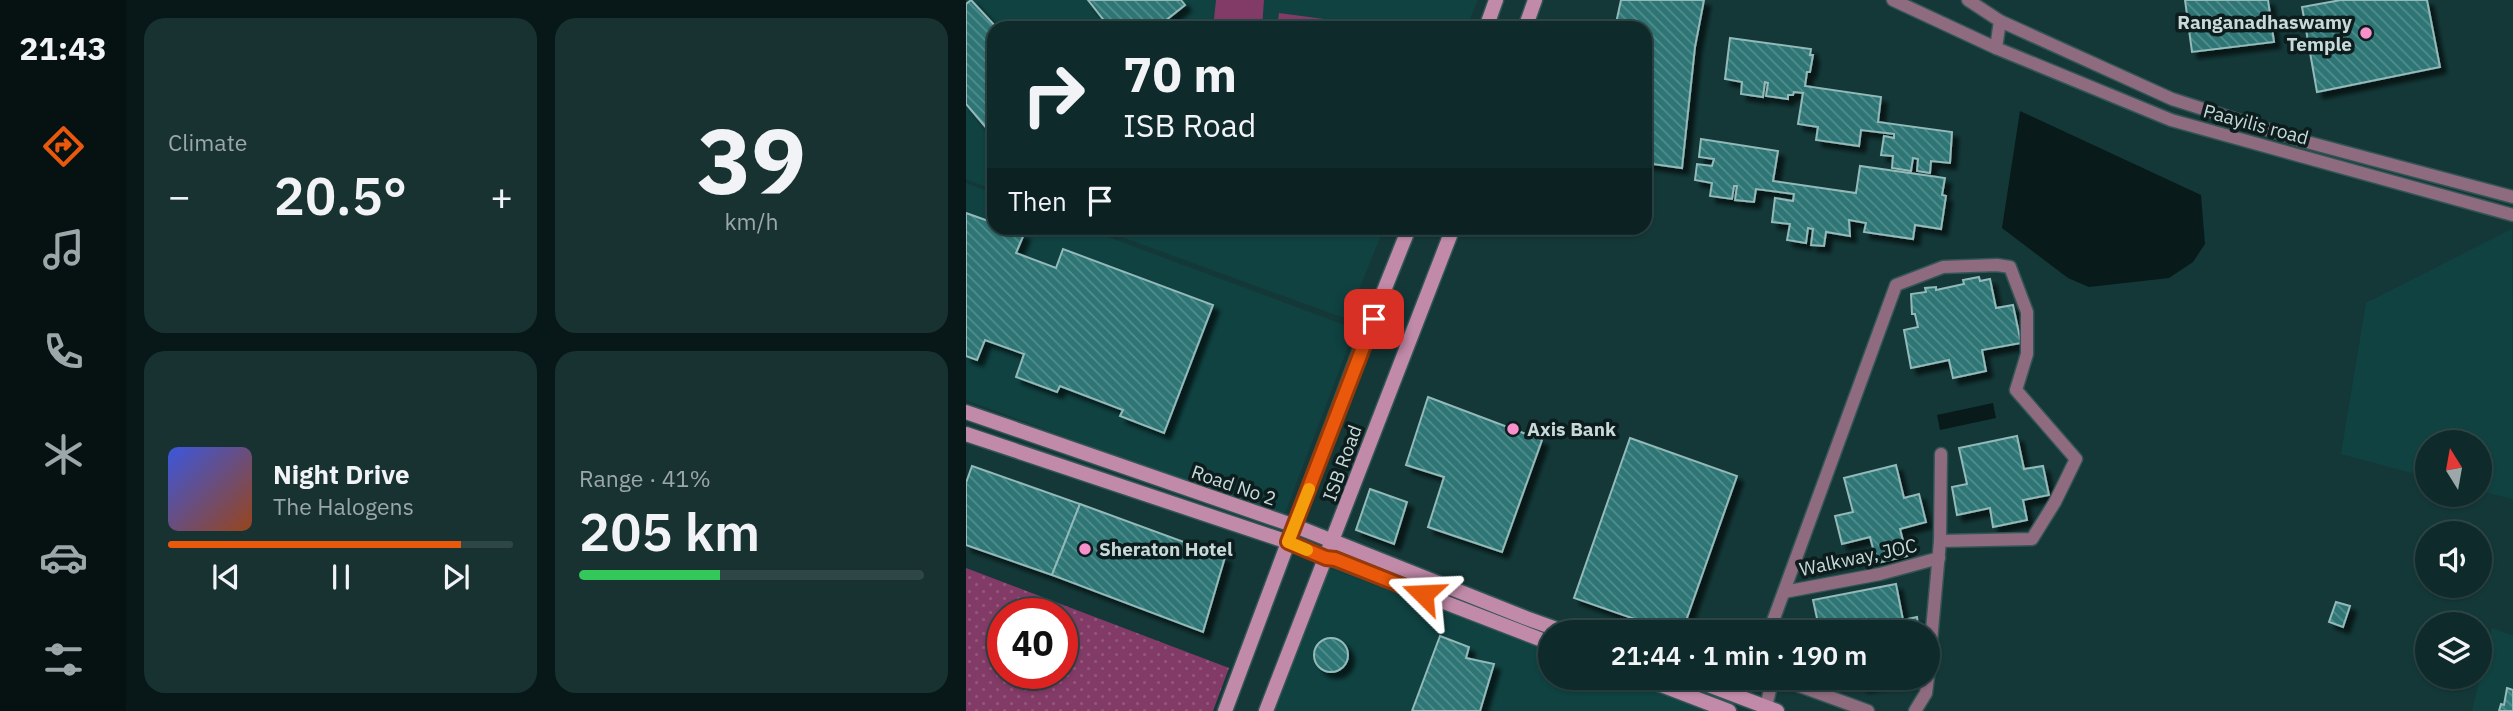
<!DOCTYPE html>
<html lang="en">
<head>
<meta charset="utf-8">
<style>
  :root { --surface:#0f2a2a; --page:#183232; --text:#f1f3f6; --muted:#9ba7a8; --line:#2f4647; --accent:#ea580c }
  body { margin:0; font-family:"IBM Plex Sans",sans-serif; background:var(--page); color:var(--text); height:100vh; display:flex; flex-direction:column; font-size:26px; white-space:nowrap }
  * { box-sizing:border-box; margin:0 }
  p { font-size:23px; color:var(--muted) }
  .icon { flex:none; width:38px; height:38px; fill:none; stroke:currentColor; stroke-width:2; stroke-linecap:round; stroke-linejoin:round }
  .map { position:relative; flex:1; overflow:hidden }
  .side { display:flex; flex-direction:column; gap:18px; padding:18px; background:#081717; width:840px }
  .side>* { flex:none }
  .guide { position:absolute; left:21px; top:21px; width:665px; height:214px; border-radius:21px; box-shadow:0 2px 5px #0004,0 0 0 2px var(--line); background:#0f2a2a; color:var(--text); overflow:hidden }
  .needle { width:46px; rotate:349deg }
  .fabs { position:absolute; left:1449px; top:430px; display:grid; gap:14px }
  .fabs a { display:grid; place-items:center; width:77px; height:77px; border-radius:50%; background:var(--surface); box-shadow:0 2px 5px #0004,0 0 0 2px var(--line); font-size:35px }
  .speed { position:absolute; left:21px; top:598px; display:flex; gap:14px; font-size:35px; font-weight:700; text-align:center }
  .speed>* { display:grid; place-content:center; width:91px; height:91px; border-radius:50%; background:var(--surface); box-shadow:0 2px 5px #0004,0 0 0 2px var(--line); line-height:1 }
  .speed .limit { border:10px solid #d22; background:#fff; color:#111 }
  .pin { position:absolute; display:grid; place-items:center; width:60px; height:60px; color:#fff; margin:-30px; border-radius:14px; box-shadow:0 4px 10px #0006 }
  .me { position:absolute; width:77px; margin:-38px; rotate:291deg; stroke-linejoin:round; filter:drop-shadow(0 0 5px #0008) }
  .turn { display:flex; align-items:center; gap:24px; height:147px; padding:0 21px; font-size:32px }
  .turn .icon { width:91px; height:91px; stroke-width:2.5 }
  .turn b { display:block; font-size:49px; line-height:60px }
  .then { display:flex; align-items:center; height:66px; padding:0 21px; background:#0003; gap:14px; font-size:26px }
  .big { font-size:52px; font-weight:600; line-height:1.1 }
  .side .card { flex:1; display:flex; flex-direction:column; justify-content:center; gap:10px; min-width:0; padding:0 24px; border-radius:21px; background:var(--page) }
  .side .dial { align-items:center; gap:0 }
  .dial b { font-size:91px; line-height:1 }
  .song { display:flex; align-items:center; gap:21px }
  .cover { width:84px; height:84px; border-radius:10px; background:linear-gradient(135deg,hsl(230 70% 55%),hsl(20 70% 35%)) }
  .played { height:7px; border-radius:4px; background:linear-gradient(90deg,var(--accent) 85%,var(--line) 85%) }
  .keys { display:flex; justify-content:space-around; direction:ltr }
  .heat { display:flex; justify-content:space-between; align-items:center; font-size:38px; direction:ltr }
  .charge { height:10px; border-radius:5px; background:linear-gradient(90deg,#34c759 41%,var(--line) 0) }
  .side .tiles { flex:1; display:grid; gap:18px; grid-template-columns:repeat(2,1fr) }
  .trip { position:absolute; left:572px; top:620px; width:402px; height:70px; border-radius:35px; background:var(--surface); box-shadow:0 2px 5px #0004,0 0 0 2px var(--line); font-weight:600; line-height:70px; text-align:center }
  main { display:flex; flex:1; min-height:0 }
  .tab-bar { display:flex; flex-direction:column; width:126px; justify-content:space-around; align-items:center; background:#061111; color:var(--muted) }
  .tab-bar .icon { width:49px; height:49px }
  .tab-bar .on { color:var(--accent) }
  .tab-bar b { font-size:32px; color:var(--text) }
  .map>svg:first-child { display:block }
  .built { fill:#104242 }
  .grass { fill:url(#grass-dots); fill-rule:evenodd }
  .pitch { fill:#823a66 }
  .water { fill:#081a1a }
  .building { fill:url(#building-back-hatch); stroke:#93b9b9; stroke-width:2; filter:url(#shadow) }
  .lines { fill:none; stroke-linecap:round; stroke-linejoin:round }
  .street-casing { stroke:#345555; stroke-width:15 }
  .secondary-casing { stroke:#345555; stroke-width:17 }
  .street { stroke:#8e6b7e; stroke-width:12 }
  .secondary { stroke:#c28aa9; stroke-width:14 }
  .route-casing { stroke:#983908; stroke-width:18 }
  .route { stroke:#ea580c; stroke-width:12 }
  .slow { stroke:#f59e0b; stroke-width:12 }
  .poi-dot { fill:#f890cc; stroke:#0d1c1c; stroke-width:2.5 }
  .labels { text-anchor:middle; stroke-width:7; stroke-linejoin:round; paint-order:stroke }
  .poi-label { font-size:19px; font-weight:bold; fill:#c7dad9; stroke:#0d1c1c; text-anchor:start }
  .street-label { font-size:19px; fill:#c7dad9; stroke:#0d1c1c }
</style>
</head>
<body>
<main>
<nav class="tab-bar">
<b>21:43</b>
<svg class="icon on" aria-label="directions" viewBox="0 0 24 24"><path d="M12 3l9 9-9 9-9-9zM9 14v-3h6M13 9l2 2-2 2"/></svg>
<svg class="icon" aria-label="music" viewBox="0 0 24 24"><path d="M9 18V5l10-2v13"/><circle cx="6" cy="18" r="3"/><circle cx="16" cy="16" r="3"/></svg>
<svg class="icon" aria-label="phone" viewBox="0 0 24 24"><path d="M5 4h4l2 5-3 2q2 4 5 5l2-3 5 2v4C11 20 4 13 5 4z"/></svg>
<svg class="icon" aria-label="climate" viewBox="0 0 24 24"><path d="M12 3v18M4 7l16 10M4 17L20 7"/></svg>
<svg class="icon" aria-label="car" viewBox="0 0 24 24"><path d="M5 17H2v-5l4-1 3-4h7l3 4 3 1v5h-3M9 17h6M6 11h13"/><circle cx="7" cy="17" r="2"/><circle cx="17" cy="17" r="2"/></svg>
<svg class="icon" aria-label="filters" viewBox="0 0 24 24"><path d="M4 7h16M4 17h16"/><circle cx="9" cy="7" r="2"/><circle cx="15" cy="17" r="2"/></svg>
</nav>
<section class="side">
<div class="tiles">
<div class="card"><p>Climate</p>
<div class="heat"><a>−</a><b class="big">20.5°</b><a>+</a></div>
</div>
<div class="card dial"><b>39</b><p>km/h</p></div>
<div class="card">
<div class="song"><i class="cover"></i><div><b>Night Drive</b><p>The Halogens</p></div></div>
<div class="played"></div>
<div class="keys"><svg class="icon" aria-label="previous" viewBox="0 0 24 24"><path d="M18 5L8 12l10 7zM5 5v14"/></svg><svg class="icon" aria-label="pause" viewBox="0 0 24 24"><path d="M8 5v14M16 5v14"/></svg><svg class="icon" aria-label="next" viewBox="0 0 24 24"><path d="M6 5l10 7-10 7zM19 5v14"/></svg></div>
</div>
<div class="card"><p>Range · 41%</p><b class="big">205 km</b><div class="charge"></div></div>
</div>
</section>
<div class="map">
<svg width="1547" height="711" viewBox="0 0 1547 711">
  <defs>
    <pattern id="grass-dots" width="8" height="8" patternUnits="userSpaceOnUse" patternTransform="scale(1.75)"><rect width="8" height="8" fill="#823a66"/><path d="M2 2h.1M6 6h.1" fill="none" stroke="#92567b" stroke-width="1.8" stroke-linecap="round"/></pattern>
    <pattern id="building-back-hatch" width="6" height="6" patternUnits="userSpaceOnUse" patternTransform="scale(1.75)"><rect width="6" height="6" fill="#2d7474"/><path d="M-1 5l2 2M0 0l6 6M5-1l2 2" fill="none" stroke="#548e8e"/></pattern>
    <filter id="shadow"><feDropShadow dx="6" dy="6" stdDeviation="2" flood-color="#0009"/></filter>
  </defs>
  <rect width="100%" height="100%" fill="#143838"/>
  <g class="built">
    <path d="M0,0H512L500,28H28V190L0,179Z"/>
    <path d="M0,183L28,194V228H118L389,329L317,518L0,400Z"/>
    <path d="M131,228H418L381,319Z"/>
    <path d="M1546,229L1547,499L1514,491V443H1461V477L1375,454L1400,303Z"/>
    <path d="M357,566L584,649V677H654L737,711H301Z"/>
    <path d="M1526,628L1547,636V711H1506Z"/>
  </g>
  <path class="grass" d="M0,568L263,668L247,711H0ZM37,614H96V674H37Z"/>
  <g class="pitch">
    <path d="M250,0H298L296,28H247Z"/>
    <path d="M313,13L403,25V28H311Z"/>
  </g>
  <g class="water">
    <path d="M1054,111L1235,195L1239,244L1227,262L1203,278L1123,287L1102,278L1036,228Z"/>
    <path d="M1027,403L1030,418L974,430L971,415Z"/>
  </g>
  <g class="building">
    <path d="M5,0L31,28H28V137L0,104V4Z"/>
    <path d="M122,0H215L219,5L194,25L196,28H144Z"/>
    <path d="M655,0H738L729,47L716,168L679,163V28H649Z"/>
    <path d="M1219,0H1302L1308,42L1226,52Z"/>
    <path d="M1375,0H1461L1474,67L1351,92L1336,7Z"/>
    <path d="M764,38L845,49L844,55H847L844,72H841L839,86L915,97L912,122L986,132L984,163L965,161L964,173L951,171L952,159L947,158L945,171L926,168L927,156L915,155L918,136L928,138V134L895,130L893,146L850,140L852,127L832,124L837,93L828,92L827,95H822V99L800,96L802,83L799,82L797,97L775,94L776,82L759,79Z"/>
    <path d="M735,139L812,151L807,181L890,193L894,166L979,178L976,195L980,196L975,229L949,225L947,239L898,232L900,223L883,220L884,236L860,232L858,246L845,245L847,229L842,228L840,243L821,240L824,224L806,222L809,198L827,201L828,194L790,189L788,202L769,200L771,186H768L766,199L744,196L746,183L729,180L731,164L746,166L748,159L733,157Z"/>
    <path d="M0,213L28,223V228H39L58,234L50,253L90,268L97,249L247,305L198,433L154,416L157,410L94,386L91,392L50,377L58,354L19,340L11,360L0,356Z"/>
    <path d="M1013,277L1014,281L1024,279L1030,308L1047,305L1055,343L1016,350L1020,371L987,378L983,360L945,368L938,330L952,327L949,314H946L945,294L960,292L959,288L970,287V290L998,284L997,280Z"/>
    <path d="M462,397L576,440L536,552L462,527L478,477L440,465Z"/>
    <path d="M1051,436L1058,469L1077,466L1083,495L1057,500L1061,520L1027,527L1024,508L991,515L986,487L1001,484L993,448Z"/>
    <path d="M664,438L771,476L716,632H706L608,598Z"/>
    <path d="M930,465L938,498L953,494L960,522L934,529L941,556L911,563L904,537L876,544L869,516L887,512L878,478Z"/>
    <path d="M6,466L114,504L86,575L0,545V483Z"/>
    <path d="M404,489L441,502L428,544L390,530Z"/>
    <path d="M114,504L259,557L237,632L86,575Z"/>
    <path d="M930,584L937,620L951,617L953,632H854L847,600Z"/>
    <path d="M1370,602L1384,606L1377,627L1363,622Z"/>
    <path d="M474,636L503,647L500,658L528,664L514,711H446Z"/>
    <circle cx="365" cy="655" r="17"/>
    <path d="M894,677H926V680L896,686Z"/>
    <path d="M1541,688L1547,690V711H1533L1535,704L1538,705Z"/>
  </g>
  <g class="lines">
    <defs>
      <g id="street">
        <path d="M927,0L1030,48L1034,21L1002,0"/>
        <path d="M1034,21L1206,99L1337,141L1547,197"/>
        <path d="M1030,48L1205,120L1547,215"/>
        <path d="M974,541L975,454"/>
        <path d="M818,592L914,574L973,558"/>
        <path d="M803,632L930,285L977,267L1031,265L1044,267L1061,312V354L1050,390L1110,459L1089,502L1066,539L974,541L962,675"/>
        <path d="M809,677L902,711"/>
        <path d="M800,707L807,677"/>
        <path d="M949,711L960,693L962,677"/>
      </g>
      <g id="secondary">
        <path d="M520,28L530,0"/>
        <path d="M559,28L569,0"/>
        <path d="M0,412L329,526L560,618L599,632"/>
        <path d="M0,434L322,542L360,558L369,560L584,643"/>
        <path d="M674,677L763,711"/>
        <path d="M721,677L811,711"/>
        <path d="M259,711L393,353L443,228"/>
        <path d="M300,711L487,228"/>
      </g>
    </defs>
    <use href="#street" class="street-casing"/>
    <use href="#secondary" class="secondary-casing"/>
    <use href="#street" class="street"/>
    <use href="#secondary" class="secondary"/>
  </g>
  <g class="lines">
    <defs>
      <path id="route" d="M408,319L322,542L360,558L369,559L457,594"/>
    </defs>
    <use href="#route" class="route-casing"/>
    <use href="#route" class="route"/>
    <path class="slow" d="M341,550L322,542L343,489"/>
  </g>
  <g class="poi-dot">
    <circle cx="1400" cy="33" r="7"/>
    <circle cx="547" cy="429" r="7"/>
    <circle cx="119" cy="549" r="7"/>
  </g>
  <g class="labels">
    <g class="poi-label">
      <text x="1386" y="29" text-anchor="end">Ranganadhaswamy<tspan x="1386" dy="22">Temple</tspan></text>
      <text x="561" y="436">Axis Bank</text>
      <text x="133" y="556">Sheraton Hotel</text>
    </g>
    <g class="street-label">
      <text transform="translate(1290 124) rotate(15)" y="7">Paayilis road</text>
      <text transform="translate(376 463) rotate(-70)" y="7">ISB Road</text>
      <text transform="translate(268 485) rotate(19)" y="7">Road No 2</text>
      <text transform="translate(892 557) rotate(-12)" y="7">Walkway, JOC</text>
    </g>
  </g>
</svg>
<div class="fabs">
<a><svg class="needle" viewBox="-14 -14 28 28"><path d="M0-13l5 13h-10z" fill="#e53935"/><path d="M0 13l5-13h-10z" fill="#9ba7a8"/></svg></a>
<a><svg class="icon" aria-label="sound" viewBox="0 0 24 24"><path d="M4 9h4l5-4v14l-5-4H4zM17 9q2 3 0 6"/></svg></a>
<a><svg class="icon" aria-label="layers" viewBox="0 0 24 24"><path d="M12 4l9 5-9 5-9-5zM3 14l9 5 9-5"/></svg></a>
</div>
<div class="speed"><div class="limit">40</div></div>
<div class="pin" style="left:408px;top:319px;background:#d93025"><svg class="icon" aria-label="arrive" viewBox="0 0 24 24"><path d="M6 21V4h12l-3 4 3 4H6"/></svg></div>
<svg class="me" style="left:457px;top:594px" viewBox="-20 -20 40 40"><path d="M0-17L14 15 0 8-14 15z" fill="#ea580c" stroke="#fff" stroke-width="4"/></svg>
<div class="trip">21:44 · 1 min · 190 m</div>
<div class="guide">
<div class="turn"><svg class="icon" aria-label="right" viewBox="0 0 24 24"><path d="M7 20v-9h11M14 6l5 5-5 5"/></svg><div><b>70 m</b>ISB Road</div></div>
<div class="then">Then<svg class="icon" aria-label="arrive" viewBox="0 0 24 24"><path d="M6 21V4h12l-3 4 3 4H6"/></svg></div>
</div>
</div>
</main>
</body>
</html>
